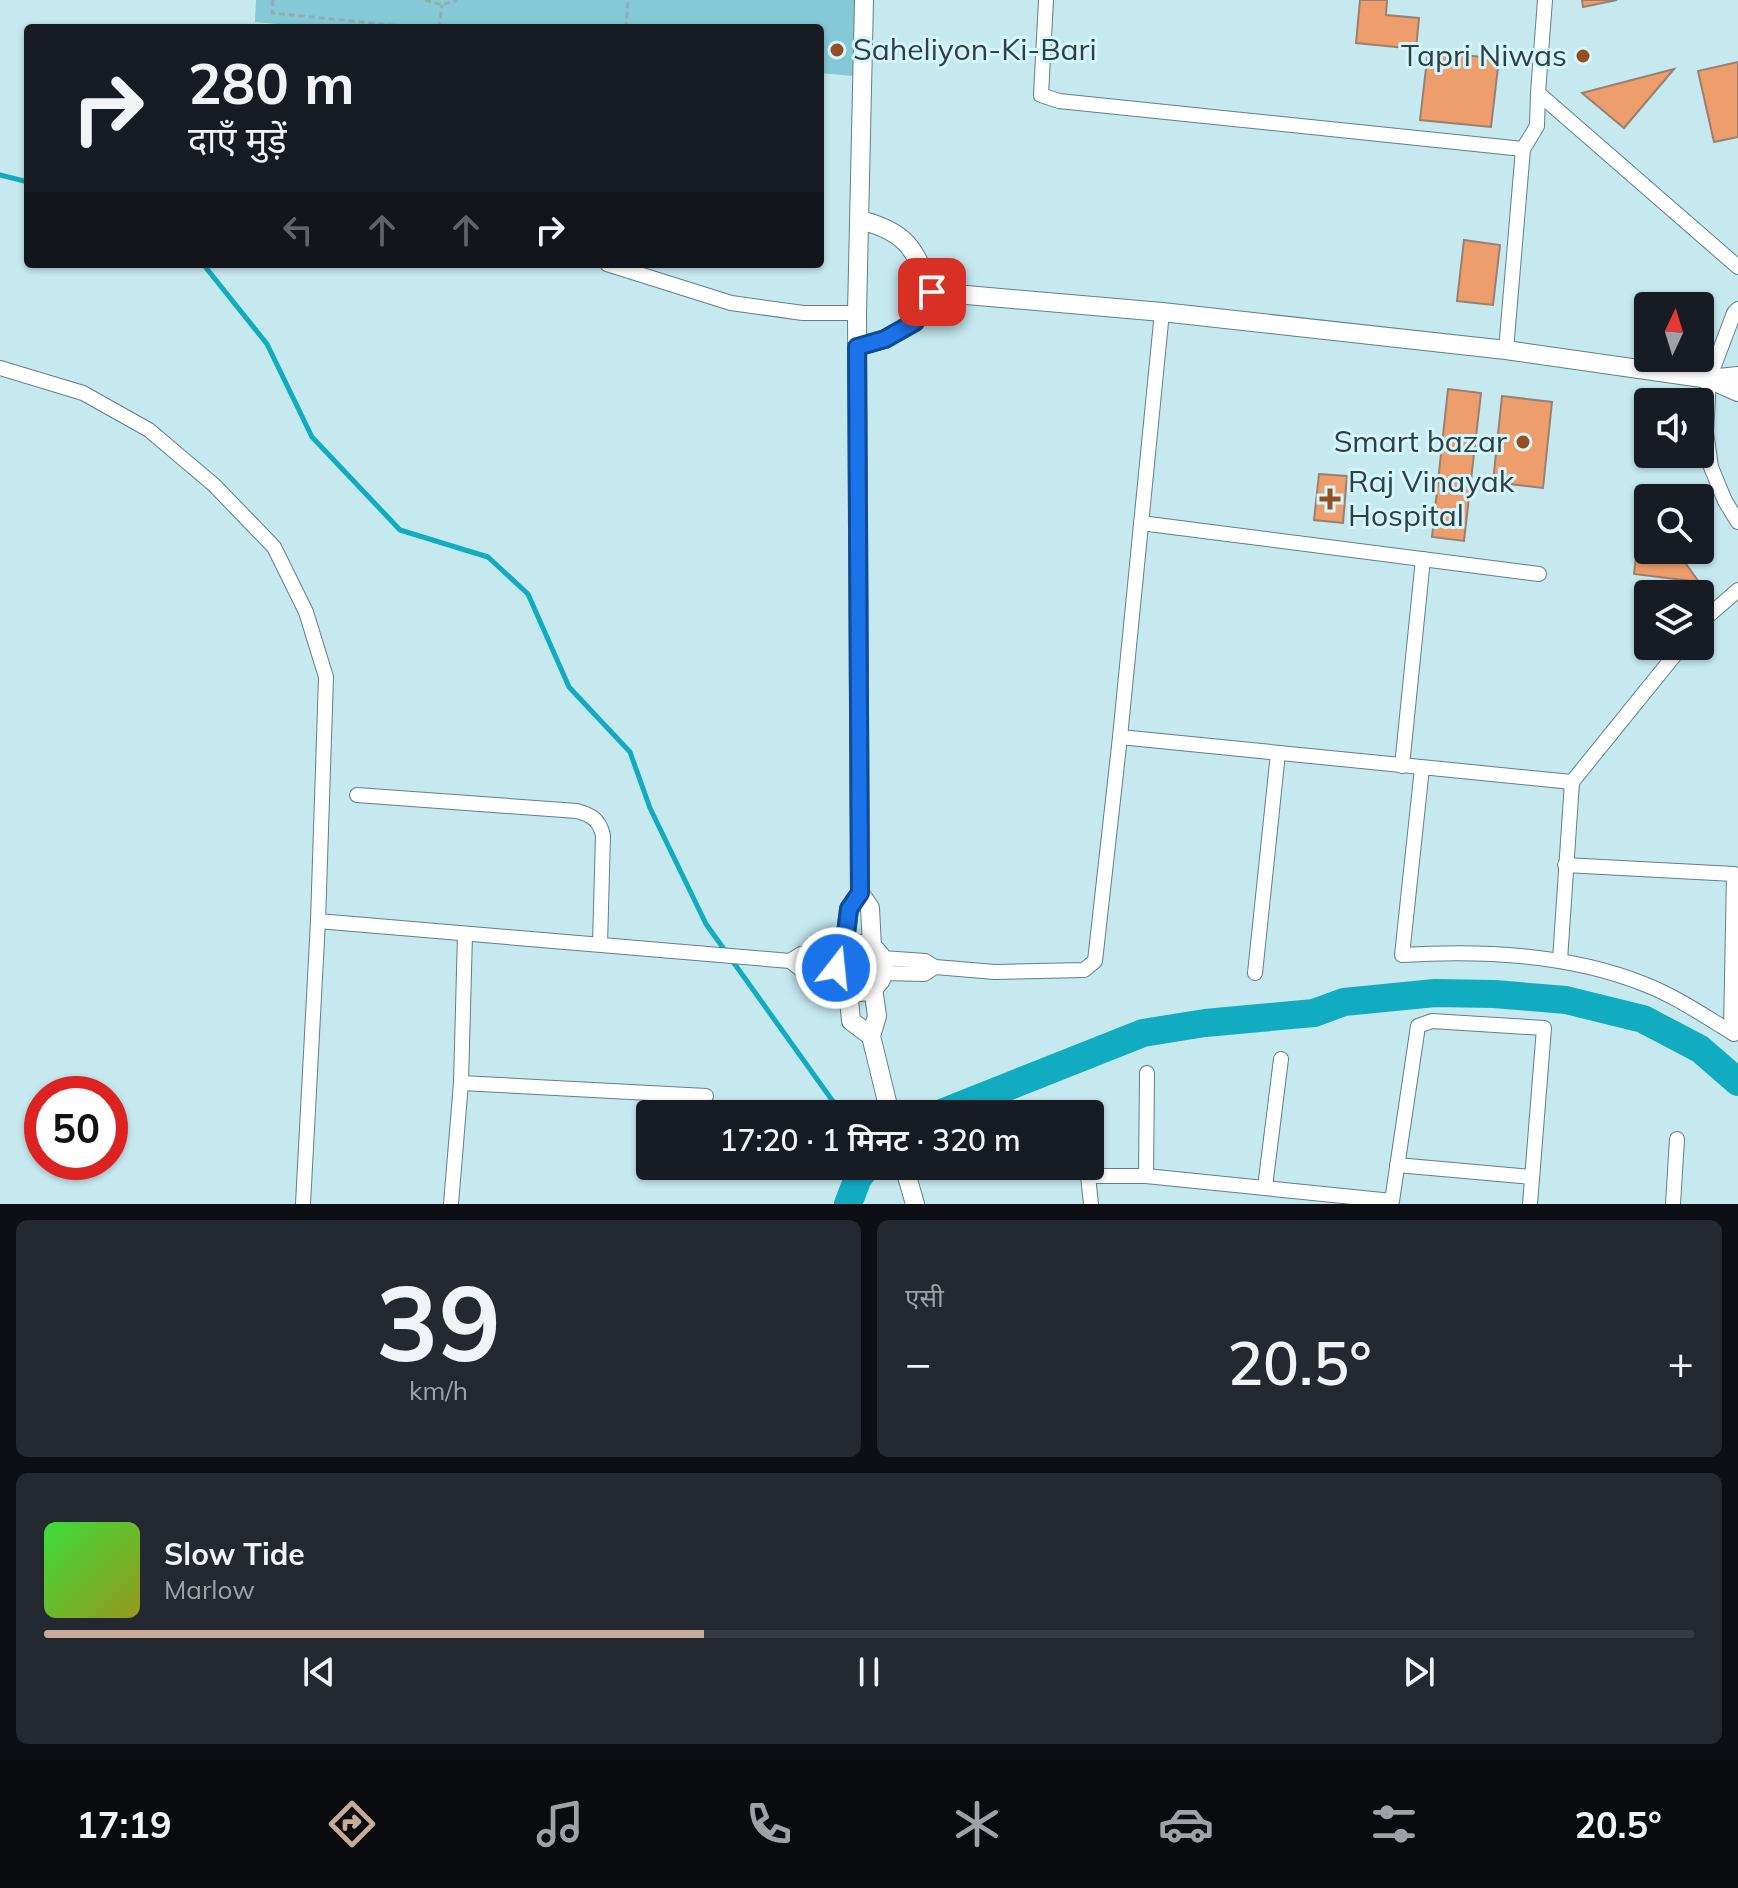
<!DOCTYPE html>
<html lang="hi">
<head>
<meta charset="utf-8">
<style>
  :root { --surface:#171b24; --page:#242831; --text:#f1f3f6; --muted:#9ea1a6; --line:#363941; --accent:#c7aa97 }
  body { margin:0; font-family:Mulish,"Noto Sans Devanagari",sans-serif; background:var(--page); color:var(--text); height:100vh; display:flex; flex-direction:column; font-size:30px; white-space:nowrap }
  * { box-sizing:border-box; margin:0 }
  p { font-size:26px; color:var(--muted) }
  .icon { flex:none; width:44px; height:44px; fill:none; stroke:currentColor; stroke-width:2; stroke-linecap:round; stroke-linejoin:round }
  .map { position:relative; height:1204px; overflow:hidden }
  .side { display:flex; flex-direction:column; gap:16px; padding:16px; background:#0d0f14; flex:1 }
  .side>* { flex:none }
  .hud { position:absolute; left:24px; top:24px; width:800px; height:244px; border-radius:8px; box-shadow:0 2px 6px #0004; background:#171b24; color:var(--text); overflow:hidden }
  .needle { width:52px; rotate:4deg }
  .fabs { position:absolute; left:1634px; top:292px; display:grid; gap:16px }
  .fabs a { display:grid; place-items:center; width:80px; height:80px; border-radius:8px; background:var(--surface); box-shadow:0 2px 6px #0004; font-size:40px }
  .speed { position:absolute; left:24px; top:1076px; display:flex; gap:16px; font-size:40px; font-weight:700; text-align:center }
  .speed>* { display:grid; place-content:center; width:104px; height:104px; border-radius:50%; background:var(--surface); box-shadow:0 2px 6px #0004; line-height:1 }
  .speed .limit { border:12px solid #d22; background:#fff; color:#111 }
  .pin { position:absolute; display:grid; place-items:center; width:68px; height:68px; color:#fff; margin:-34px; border-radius:16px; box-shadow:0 4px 12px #0006 }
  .me { position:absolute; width:88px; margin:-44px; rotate:16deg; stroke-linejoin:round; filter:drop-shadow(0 0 6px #0008) }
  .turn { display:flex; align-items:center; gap:28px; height:168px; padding:0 32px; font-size:36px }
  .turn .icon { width:104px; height:104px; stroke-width:2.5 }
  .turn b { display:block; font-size:56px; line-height:68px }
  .lanes { display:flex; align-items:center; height:76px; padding:0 32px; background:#0003; justify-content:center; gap:40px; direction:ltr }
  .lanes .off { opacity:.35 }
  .big { font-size:60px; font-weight:600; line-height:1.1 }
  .side .widget { flex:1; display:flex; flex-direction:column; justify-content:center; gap:12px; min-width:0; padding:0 28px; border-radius:12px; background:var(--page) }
  .side .dial { align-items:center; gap:0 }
  .dial b { font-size:104px; line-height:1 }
  .song { display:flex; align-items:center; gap:24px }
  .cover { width:96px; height:96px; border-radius:12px; background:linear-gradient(135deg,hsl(120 70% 55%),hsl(60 70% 35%)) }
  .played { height:8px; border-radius:4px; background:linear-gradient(90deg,var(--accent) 40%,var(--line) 40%) }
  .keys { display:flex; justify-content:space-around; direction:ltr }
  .heat { display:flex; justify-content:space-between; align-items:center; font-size:44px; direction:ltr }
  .side .tiles { flex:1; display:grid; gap:16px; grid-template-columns:1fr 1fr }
  .widget:last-child { grid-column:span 2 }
  .trip { position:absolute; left:636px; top:1100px; width:468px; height:80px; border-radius:8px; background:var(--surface); box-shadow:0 2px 6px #0004; font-weight:600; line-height:80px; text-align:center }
  .menu { display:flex; height:128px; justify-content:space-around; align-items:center; background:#090b0e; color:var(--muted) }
  .menu .icon { width:56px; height:56px }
  .menu .current { color:var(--accent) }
  .menu b { font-size:36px; color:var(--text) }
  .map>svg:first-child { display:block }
  .green { fill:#84c9d5 }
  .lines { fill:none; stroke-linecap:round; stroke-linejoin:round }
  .stream { stroke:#11acc0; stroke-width:5 }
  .river { stroke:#11acc0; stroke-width:28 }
  .building { fill:#ed9e6c; stroke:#998071; stroke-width:2 }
  .street-casing { stroke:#5f8086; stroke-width:16 }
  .secondary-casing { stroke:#5f8086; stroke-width:20 }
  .path { stroke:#91adb2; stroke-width:3; stroke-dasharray:6 4; stroke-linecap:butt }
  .street { stroke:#fff; stroke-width:14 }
  .secondary { stroke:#fff; stroke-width:18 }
  .route-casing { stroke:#114b97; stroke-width:20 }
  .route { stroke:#1a73e8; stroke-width:14 }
  .poi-dot { fill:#945022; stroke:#d2f6fc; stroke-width:3 }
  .labels { text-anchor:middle; stroke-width:6; stroke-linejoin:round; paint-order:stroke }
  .poi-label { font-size:30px; fill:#313f42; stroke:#d2f6fc; text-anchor:start }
</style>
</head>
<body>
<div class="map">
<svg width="1738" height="1204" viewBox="0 0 1738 1204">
  <rect width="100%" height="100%" fill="#c5e9ef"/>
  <g class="green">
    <path d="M256,0H855L853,76L820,73V28H321L255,22Z"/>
    <circle cx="861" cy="969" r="12"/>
  </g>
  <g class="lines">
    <g class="stream">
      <path d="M0,175L28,182"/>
      <path d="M203,264L267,344L312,437L400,530L488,557L528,594L569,687L630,752L650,808L706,924L842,1114"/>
    </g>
    <g class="river">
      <path d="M939,1114L1143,1033L1205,1023L1314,1013L1344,1002L1435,993L1494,994L1566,1000L1643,1019L1700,1049L1738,1082"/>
      <path d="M848,1204L858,1178L867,1166"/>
    </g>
  </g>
  <g class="building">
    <path d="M1360,0H1387L1386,15L1419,18L1416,49L1356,43Z"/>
    <path d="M1582,0H1617L1583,7Z"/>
    <path d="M1428,51L1499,59L1491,127L1420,120Z"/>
    <path d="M1738,62V137L1714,142L1698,71Z"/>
    <path d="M1674,69L1624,128L1582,93Z"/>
    <path d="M1464,240L1500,245L1493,305L1457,301Z"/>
    <path d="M1448,389L1481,393L1464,541L1432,537Z"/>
    <path d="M1502,396L1552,402L1543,488L1493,482Z"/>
    <path d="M1319,474L1347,476L1343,523L1314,520Z"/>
    <path d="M1641,509L1648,510V550H1676L1699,582L1634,574Z"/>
  </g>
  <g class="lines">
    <defs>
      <g id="street">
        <path d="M1046,0L1041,95L1059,101L1523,149"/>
        <path d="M1545,0L1538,93L1738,267"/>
        <path d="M607,264L731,303L803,313H857"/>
        <path d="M1738,309L1734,313L1709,379L1706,432L1711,467L1725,501L1738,522"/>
        <path d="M1506,350L1523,149L1537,126L1538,93"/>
        <path d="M0,368L83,393L149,430L214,485L274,547L306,612L326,677L318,921L303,1204"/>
        <path d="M1141,523L1539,574"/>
        <path d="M1700,623L1738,590"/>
        <path d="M1120,737L1572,782L1682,646"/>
        <path d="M1402,766L1423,559"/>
        <path d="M1422,768L1402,955C1482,950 1569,954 1644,984C1675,996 1703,1015 1731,1032"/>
        <path d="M357,795L577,811C592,815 599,820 603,835L600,944"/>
        <path d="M1565,865L1734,874L1731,1032L1734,1034"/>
        <path d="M318,921L790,961L799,968L837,974"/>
        <path d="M882,958L925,961L935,967L995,972L1084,970L1095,961L1120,737L1162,312"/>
        <path d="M1560,960L1572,782"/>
        <path d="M790,961L801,954L839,957"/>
        <path d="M884,973L924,974L935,967"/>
        <path d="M1255,973L1278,753"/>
        <path d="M461,1083L706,1096"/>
        <path d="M1397,1165L1531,1177"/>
        <path d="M1146,1176L1147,1073"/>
        <path d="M1265,1187L1281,1059"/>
        <path d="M451,1204L461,1083L465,934"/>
        <path d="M1091,1204L1088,1176H1146L1392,1201L1418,1026L1432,1021L1544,1028L1530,1204"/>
        <path d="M1673,1204L1677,1139"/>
      </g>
      <g id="secondary">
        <path d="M932,292L1162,312L1506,350L1709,379L1738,376"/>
        <path d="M857,347L885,339L915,322L932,292C914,249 908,232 860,220"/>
        <path d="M1711,380L1738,392"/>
        <path d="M860,893L870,908L872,947"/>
        <circle cx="860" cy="968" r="24"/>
        <path d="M844,950L849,909L860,893L857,313L864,0"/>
        <path d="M873,988L877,1016L871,1036L890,1114"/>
        <path d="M848,989L851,1021L871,1036"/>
        <path d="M904,1166L915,1204"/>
      </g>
    </defs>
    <use href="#street" class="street-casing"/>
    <use href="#secondary" class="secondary-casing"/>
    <g class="path">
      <path d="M273,0L272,13L422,28"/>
      <path d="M425,0L442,5L457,0"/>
      <path d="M439,28L442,5"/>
      <path d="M626,28L628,0"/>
    </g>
    <use href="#street" class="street"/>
    <use href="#secondary" class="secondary"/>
  </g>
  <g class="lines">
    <defs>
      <path id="route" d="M836,968L839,957L844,950L849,909L860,893L857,347L885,339L915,322L932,292"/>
    </defs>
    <use href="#route" class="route-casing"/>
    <use href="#route" class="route"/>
  </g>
  <g class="poi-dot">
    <circle cx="837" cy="50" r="8"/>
    <circle cx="1583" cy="56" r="8"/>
    <circle cx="1523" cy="442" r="8"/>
    <path d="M1326 487h8v8h8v8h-8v8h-8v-8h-8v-8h8z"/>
  </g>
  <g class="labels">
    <g class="poi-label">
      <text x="853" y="60">Saheliyon-Ki-Bari</text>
      <text x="1567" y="66" text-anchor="end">Tapri Niwas</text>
      <text x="1507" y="452" text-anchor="end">Smart bazar</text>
      <text x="1348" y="492">Raj Vinayak<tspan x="1348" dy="34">Hospital</tspan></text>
    </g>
  </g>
</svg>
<div class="fabs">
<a><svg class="needle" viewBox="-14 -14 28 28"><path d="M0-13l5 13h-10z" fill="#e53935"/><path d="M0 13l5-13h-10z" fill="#9ea1a6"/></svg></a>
<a><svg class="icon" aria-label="sound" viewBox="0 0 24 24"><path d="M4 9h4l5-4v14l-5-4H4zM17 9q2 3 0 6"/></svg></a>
<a><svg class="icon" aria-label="search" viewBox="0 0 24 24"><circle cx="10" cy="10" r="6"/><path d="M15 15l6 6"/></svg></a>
<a><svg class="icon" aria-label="layers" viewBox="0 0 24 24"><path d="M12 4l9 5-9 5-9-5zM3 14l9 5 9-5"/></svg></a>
</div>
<div class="speed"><div class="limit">50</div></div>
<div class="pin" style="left:932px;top:292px;background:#d93025"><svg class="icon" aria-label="arrive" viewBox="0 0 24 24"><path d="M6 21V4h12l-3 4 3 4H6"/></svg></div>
<svg class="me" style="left:836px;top:968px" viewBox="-20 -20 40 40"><circle r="17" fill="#1a73e8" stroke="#fff" stroke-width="3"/><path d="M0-11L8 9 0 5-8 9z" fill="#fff"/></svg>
<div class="trip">17:20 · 1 मिनट · 320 m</div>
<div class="hud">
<div class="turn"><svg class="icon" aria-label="right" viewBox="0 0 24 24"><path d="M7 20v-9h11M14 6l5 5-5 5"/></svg><div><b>280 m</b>दाएँ मुड़ें</div></div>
<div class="lanes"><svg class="icon off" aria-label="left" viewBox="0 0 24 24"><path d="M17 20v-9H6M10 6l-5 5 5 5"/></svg><svg class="icon off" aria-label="ahead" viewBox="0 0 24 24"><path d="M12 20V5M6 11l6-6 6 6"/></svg><svg class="icon off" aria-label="ahead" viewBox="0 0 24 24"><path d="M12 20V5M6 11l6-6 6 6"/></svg><svg class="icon" aria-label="right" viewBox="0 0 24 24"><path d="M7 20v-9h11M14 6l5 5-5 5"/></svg></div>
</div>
</div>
<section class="side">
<div class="tiles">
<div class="widget dial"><b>39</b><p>km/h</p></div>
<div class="widget"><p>एसी</p>
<div class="heat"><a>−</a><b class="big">20.5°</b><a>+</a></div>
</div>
<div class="widget">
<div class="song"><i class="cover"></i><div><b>Slow Tide</b><p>Marlow</p></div></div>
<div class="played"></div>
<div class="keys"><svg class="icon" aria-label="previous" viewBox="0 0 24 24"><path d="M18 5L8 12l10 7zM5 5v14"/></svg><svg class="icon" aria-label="pause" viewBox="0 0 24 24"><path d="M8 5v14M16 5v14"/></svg><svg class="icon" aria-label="next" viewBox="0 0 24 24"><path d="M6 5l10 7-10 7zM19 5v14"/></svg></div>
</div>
</div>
</section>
<nav class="menu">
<b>17:19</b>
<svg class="icon current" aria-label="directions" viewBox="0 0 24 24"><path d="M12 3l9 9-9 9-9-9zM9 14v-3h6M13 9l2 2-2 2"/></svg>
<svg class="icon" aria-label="music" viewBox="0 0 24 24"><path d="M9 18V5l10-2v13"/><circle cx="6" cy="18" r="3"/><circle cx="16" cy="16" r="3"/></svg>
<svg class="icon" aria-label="phone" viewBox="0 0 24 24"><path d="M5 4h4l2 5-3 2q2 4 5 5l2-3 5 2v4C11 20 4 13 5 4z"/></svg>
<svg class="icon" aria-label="climate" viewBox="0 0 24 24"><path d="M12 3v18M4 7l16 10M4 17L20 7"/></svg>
<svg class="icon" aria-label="car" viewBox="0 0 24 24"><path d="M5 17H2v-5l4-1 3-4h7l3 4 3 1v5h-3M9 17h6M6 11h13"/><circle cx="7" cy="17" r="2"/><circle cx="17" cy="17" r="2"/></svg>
<svg class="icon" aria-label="filters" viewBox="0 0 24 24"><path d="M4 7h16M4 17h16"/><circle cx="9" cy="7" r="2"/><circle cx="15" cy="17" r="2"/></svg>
<b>20.5°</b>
</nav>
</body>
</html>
